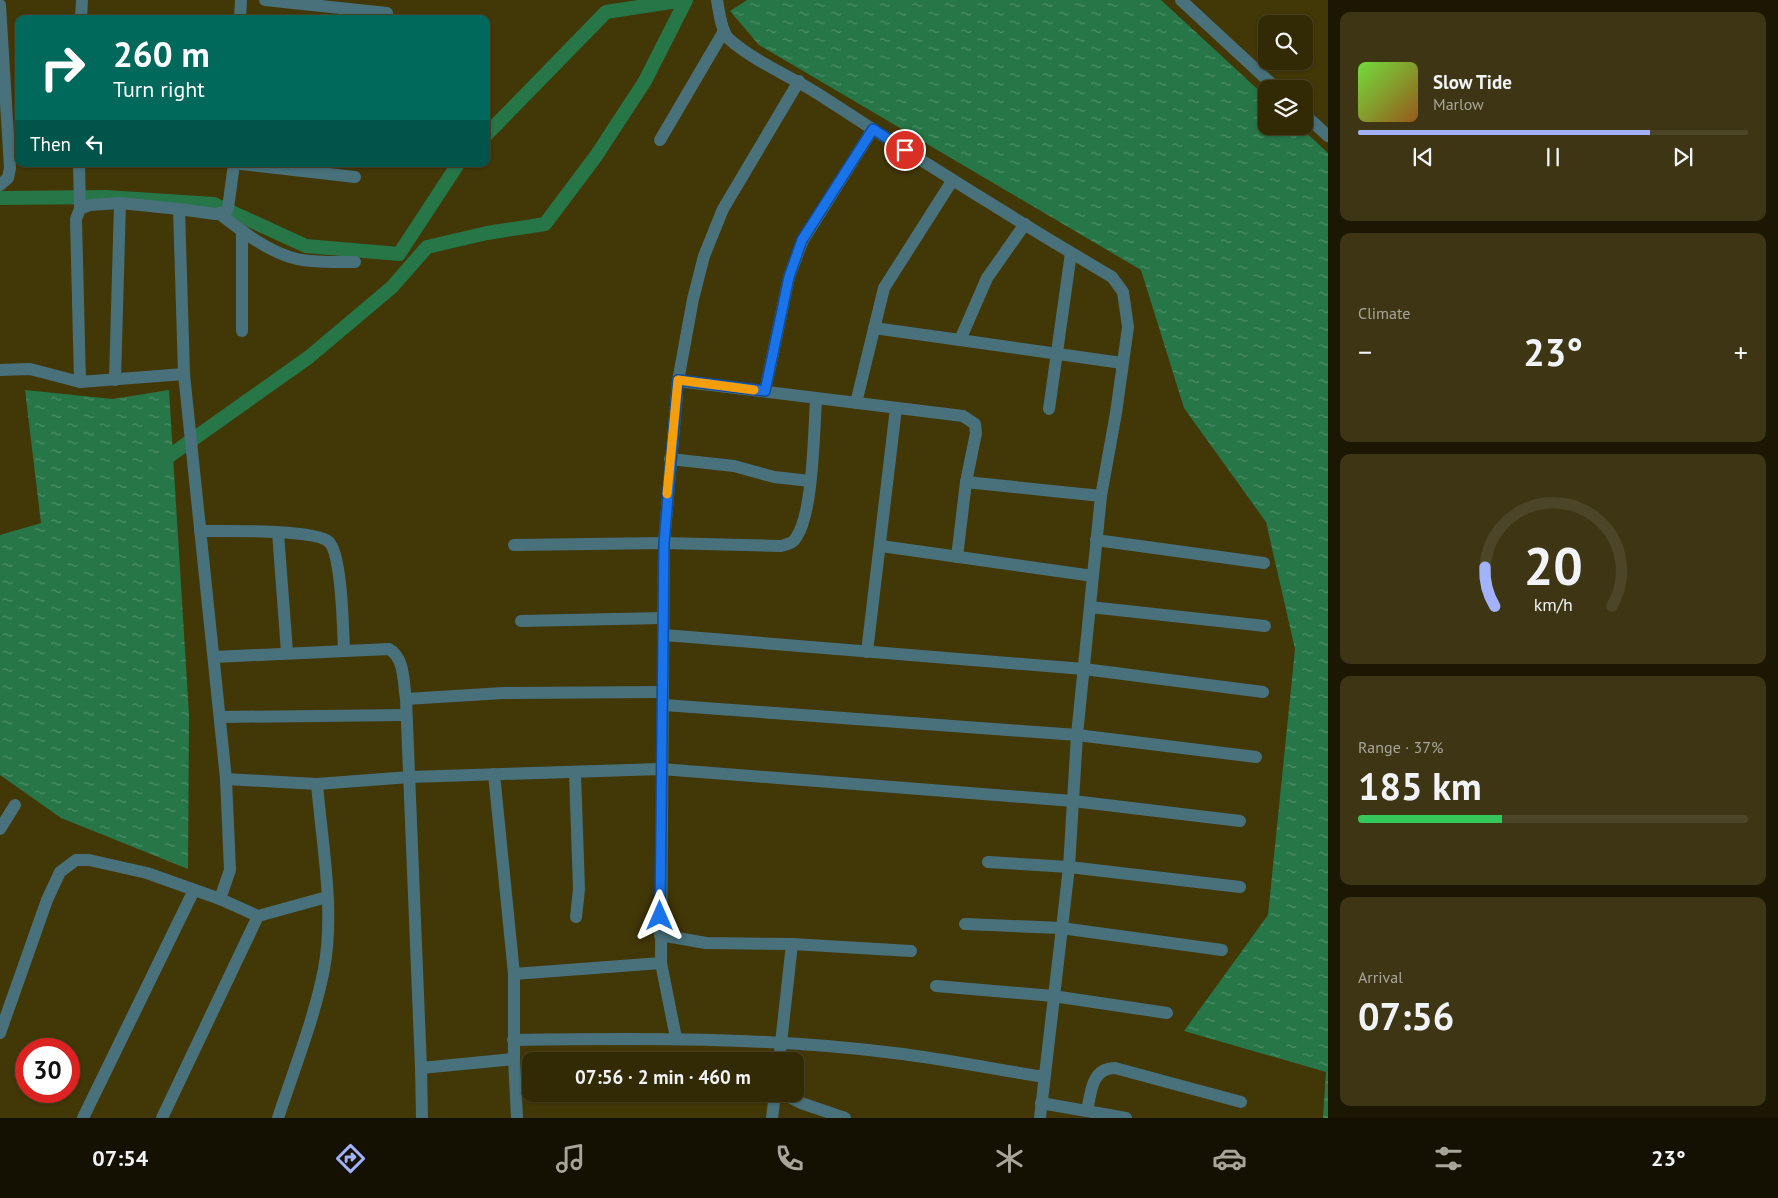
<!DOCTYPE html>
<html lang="en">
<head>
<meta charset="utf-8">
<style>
  :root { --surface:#322905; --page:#3d3513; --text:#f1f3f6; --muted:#a8a69a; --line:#4d4527; --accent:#a2b2fd }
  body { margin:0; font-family:"PT Sans",sans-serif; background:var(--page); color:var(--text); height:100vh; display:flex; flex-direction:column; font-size:19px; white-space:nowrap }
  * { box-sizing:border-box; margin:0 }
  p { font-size:16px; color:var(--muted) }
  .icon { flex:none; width:28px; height:28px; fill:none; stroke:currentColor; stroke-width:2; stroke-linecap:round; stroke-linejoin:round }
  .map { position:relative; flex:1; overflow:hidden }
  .drawer { display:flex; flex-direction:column; gap:12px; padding:12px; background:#1c1703; width:450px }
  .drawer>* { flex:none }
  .guide { position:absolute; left:15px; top:15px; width:475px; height:152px; border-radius:10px; box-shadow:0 1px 4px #0004,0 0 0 1px var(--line); background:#00695c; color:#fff; overflow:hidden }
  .controls { position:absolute; left:1258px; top:15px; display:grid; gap:10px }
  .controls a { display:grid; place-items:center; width:55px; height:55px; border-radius:10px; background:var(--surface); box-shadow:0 1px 4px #0004,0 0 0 1px var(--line); font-size:25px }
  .speed { position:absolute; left:15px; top:1038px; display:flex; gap:10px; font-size:25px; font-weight:700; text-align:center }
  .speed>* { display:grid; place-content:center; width:65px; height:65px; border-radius:50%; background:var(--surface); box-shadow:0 1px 4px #0004,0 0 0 1px var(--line); line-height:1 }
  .speed .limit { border:8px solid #d22; background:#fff; color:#111 }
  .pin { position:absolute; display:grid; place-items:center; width:42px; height:42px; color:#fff; margin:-21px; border:2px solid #fff; border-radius:50%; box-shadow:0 1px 5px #0007 }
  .me { position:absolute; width:55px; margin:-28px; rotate:0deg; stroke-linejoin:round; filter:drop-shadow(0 0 4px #0008) }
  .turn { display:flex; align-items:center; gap:18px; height:105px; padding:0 15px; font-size:22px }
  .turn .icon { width:65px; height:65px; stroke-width:2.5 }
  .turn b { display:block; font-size:35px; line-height:42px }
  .then { display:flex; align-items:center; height:48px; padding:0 15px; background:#0003; gap:10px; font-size:19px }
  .big { font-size:38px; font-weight:800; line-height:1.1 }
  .drawer .tile { flex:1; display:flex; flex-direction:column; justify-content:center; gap:8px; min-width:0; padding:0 18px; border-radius:10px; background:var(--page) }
  .drawer .dial { align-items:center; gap:0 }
  .dial svg { height:130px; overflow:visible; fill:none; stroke:var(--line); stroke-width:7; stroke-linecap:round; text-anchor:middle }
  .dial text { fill:var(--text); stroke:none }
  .song { display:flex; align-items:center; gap:15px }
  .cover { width:60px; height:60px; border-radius:8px; background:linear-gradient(135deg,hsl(100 70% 55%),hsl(30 70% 35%)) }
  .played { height:5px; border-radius:2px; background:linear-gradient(90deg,var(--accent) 75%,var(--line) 75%) }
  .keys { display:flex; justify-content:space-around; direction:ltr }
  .heat { display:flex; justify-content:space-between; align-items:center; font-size:28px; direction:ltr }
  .charge { height:8px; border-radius:4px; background:linear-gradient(90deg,#34c759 37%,var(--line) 0) }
  .trip { position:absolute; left:522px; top:1052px; width:282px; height:50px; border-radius:10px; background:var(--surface); box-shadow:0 1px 4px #0004,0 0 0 1px var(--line); font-weight:800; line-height:50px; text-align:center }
  .tab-bar { display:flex; height:80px; justify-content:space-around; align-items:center; background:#141002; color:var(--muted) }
  .tab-bar .icon { width:35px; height:35px }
  .tab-bar .active { color:var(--accent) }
  .tab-bar b { font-size:22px; color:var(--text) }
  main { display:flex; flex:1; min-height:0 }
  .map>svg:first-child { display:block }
  .water { fill:url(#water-ripples) }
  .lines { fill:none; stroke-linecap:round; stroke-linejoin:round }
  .canal { stroke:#267648; stroke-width:14 }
  .minor { stroke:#48717b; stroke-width:12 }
  .route-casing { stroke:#114b97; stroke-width:12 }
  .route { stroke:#1a73e8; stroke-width:9 }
  .slow { stroke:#f59e0b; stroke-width:9 }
</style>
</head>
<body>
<main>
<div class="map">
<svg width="1328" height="1118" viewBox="0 0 1328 1118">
  <defs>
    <pattern id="water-ripples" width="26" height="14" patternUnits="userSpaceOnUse" patternTransform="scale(1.25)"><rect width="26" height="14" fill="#267648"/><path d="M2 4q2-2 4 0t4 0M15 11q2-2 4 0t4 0" fill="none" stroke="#508f69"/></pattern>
  </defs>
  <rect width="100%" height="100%" fill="#423707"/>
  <g class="water">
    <path d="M747,0H1161L1266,97V126H1299L1328,153V1118H1323L1326,1072L1184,1031L1268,915L1295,649L1266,522L1184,408L1141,270L759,45L730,11Z"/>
    <path d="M25,390L113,399L169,390L189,715L188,869L61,818L0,775V535L41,523Z"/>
  </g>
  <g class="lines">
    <g class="canal">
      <path d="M486,135L606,12L684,0"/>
      <path d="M0,198L106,197L214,204L306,246L399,254L458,164"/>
      <path d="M158,464L309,357L392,287L427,247L487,233L545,224L596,156L645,81L686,0"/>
    </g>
    <g class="minor">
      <path d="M265,0L387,13"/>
      <path d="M717,0C719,11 721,31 729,39C756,63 793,77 823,97C918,159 1014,219 1112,277L1123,292L1128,327L1116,413L1101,496L1077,735L1069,867L1040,1118"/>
      <path d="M1181,0L1277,89"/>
      <path d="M0,5L10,168L8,178L0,185"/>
      <path d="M81,19L82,0"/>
      <path d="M240,19L241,0"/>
      <path d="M1304,114L1328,136"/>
      <path d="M660,140L724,31"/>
      <path d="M79,164L80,209"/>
      <path d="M234,164L228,208L226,212L215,214L179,209L184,374L226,779L317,784L410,777L661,769L1073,801L1240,821"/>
      <path d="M241,164L355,177"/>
      <path d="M220,214C243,232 268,252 297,259C315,263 336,262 355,262"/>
      <path d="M242,231V331"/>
      <path d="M874,328L960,340L987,278L1025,224"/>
      <path d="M960,340L1122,363"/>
      <path d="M0,370L30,369L80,382L184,374"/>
      <path d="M115,380L120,203L179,209"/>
      <path d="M678,381L963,416L975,424L976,433L966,482L1101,496"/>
      <path d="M80,382L76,219L80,209L90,205L120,203"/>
      <path d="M765,391L789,277L803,240L873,129"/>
      <path d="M856,403L884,288L952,181"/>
      <path d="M1049,409L1071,253"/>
      <path d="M670,459L734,466L774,477L810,481"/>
      <path d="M200,531C223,531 316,529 329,542C342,555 343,630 344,651"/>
      <path d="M278,533L287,652"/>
      <path d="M1096,540L1264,563"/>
      <path d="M514,545L664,543L781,546C788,544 794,543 797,536C813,512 814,430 816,399"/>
      <path d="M881,546L1093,576"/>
      <path d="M957,557L966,482"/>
      <path d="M1090,607L1265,626"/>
      <path d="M521,621L663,618"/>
      <path d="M664,635L1084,669L1263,692"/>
      <path d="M867,652L896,408"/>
      <path d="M214,657L389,649C405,658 403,682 406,699"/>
      <path d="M664,705L1077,735L1256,757"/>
      <path d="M220,717L406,715"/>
      <path d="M575,773L579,889L576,917"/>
      <path d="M494,774L514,974V1059L421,1068L406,699L503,693L663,692"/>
      <path d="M0,829L15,805"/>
      <path d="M988,862L1069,867L1240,887"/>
      <path d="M220,899L230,870L226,779"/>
      <path d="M965,924L1061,928L1222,950"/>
      <path d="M660,935L706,943L792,944L779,1061"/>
      <path d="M792,944L911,951"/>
      <path d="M661,963L676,1038"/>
      <path d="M514,974L661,963L664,543L678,381L693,299L704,256L723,209L799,81"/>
      <path d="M936,986L1053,996L1167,1013"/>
      <path d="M0,1033L47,900L60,872L76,860H89L147,873L220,899L258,916L327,897"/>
      <path d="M513,1040C640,1038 768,1037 894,1053C944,1059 994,1069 1044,1077"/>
      <path d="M514,1059L517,1118"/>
      <path d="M421,1068L422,1118"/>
      <path d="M783,1094L801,1103L845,1118"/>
      <path d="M1041,1103L1126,1118"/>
      <path d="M1087,1111C1091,1093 1091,1068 1115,1068L1241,1102"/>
      <path d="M83,1118L194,890"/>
      <path d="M162,1118L258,916"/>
      <path d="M278,1118C294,1069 314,1020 324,969C335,910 322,844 317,784"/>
      <path d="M772,1118L775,1094"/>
    </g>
  </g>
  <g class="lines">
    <defs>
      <path id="route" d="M660,916L664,543L678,380L765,391L789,277L802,240L873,129L905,150"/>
    </defs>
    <use href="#route" class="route-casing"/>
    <use href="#route" class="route"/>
    <path class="slow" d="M667,494L678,380L754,390"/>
  </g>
</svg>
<div class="controls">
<a><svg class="icon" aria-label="search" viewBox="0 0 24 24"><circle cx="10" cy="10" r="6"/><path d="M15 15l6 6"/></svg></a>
<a><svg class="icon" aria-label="layers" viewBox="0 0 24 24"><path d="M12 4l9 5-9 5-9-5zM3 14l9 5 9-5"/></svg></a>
</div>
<div class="speed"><div class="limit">30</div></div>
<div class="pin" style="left:905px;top:150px;background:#d93025"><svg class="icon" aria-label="arrive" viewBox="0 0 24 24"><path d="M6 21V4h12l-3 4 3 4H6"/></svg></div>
<svg class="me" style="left:660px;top:916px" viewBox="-20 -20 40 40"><path d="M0-17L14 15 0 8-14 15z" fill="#1a73e8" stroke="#fff" stroke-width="4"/></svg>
<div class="trip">07:56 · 2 min · 460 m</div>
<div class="guide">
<div class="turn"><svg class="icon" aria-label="right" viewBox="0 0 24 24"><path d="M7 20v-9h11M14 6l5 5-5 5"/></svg><div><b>260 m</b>Turn right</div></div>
<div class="then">Then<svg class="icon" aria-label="left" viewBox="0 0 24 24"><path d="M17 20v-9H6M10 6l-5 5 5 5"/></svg></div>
</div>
</div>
<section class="drawer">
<div class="tile">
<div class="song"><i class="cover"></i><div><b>Slow Tide</b><p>Marlow</p></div></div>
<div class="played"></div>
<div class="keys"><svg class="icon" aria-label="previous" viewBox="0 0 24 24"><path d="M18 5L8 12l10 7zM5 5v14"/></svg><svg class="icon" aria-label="pause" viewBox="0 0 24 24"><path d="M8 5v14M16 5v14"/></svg><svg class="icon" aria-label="next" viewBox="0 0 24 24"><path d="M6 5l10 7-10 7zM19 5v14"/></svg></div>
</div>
<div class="tile"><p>Climate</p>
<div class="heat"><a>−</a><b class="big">23°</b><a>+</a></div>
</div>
<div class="tile dial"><svg viewBox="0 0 100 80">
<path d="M14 69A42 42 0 1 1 86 69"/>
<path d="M14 69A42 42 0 0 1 8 45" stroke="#a2b2fd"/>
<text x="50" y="56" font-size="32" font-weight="700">20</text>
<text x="50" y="72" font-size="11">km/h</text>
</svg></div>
<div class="tile"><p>Range · 37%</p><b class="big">185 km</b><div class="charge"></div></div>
<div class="tile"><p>Arrival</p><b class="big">07:56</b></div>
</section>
</main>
<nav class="tab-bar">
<b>07:54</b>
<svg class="icon active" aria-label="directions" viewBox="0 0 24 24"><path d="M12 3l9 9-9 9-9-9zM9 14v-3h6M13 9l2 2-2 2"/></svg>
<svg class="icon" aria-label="music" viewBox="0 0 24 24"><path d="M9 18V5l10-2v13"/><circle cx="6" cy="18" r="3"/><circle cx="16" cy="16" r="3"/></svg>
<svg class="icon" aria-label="phone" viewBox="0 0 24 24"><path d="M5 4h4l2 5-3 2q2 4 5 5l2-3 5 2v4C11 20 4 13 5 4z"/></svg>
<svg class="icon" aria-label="climate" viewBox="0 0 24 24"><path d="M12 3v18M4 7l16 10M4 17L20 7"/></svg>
<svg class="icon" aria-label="car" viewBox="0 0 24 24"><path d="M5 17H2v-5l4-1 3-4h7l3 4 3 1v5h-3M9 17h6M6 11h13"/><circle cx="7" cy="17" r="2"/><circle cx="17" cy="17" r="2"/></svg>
<svg class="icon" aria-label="filters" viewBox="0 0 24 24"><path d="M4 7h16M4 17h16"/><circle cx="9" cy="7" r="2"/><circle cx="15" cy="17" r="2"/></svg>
<b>23°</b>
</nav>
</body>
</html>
